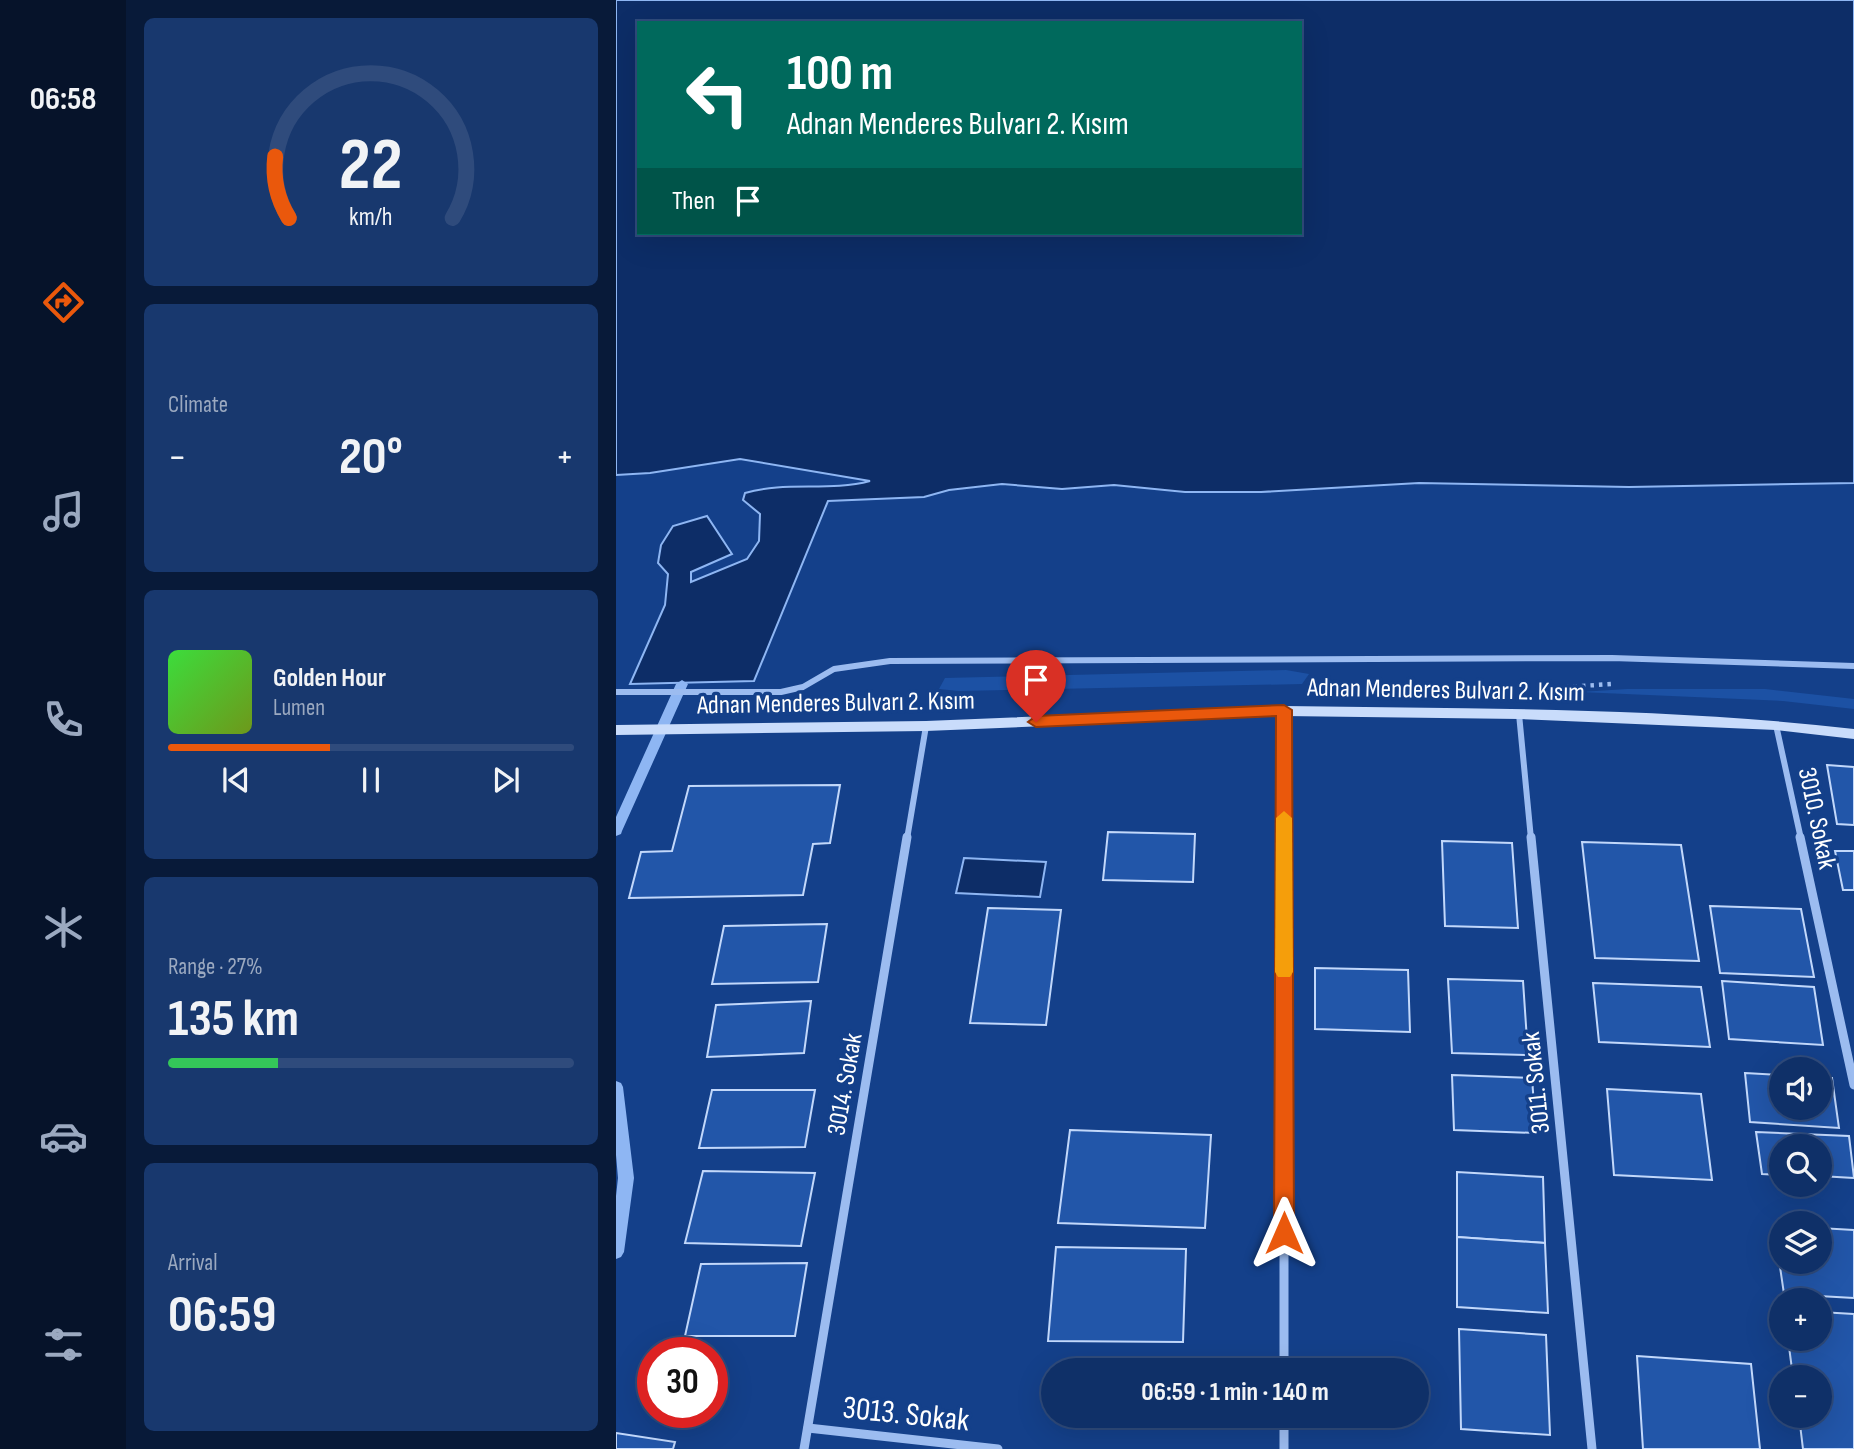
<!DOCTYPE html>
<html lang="en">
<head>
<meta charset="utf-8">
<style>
  :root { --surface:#0f3068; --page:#18386e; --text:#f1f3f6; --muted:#9ba9c0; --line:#2f4b7c; --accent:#ea580c }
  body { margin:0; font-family:"Sofia Sans Condensed",sans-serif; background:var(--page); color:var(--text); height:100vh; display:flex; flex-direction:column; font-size:26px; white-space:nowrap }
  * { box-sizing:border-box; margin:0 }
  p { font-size:23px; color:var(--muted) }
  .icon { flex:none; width:38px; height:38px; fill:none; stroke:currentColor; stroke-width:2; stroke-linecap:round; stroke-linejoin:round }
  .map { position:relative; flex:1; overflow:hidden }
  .sheet { display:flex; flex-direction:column; gap:18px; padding:18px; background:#081a39; width:490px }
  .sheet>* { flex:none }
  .guide { position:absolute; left:21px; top:21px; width:665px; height:214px; border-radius:0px; box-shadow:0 7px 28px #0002,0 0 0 2px var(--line); background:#00695c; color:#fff; overflow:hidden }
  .controls { position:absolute; left:1153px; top:1057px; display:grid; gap:14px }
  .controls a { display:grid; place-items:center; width:63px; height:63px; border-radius:50%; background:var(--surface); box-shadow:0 7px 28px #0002,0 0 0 2px var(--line); font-size:35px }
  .speed { position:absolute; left:21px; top:1337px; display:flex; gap:14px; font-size:35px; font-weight:700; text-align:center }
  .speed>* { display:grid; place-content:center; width:91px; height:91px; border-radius:50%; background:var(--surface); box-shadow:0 7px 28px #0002,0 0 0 2px var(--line); line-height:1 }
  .speed .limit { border:10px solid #d22; background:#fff; color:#111 }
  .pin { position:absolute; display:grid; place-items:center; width:60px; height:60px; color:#fff; margin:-72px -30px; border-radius:50% 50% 50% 0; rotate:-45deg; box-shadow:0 0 7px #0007 }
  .pin .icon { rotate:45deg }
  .me { position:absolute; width:77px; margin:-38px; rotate:0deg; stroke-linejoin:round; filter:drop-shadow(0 0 5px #0008) }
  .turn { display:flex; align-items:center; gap:24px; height:147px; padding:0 35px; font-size:32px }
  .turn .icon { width:91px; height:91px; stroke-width:2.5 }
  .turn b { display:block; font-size:49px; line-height:60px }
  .then { display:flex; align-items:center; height:66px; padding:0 35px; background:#0003; gap:14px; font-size:26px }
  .big { font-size:52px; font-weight:700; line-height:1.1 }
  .sheet .tile { flex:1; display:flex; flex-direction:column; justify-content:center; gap:10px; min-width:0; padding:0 24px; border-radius:10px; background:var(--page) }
  .sheet .dial { align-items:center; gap:0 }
  .dial svg { height:182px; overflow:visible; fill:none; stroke:var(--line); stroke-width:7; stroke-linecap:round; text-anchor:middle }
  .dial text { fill:var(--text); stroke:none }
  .song { display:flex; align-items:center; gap:21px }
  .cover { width:84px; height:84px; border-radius:10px; background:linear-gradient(135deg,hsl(120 70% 55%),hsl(80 70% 35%)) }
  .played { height:7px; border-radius:4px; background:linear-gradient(90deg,var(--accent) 40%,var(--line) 40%) }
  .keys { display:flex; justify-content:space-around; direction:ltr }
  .heat { display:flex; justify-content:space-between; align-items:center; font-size:38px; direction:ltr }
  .charge { height:10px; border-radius:5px; background:linear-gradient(90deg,#34c759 27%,var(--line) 0) }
  .trip { position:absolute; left:425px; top:1358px; width:388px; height:70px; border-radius:35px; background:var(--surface); box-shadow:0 7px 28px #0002,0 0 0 2px var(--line); font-weight:700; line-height:70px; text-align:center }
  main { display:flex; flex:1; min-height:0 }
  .tab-bar { display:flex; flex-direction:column; width:126px; justify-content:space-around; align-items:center; background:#06132a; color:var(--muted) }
  .tab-bar .icon { width:49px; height:49px }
  .tab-bar .active { color:var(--accent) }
  .tab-bar b { font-size:32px; color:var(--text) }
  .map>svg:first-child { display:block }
  .green { fill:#1c51a4 }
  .water { fill:#0d2d67; stroke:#8eb6f3; stroke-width:2; fill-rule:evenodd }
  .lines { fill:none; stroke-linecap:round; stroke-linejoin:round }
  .stream { fill:#8eb6f3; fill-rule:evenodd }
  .building { fill:#2256a9; stroke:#c2d8fb; stroke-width:2 }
  .path { stroke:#9cbcf0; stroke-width:4.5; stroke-dasharray:3.5 5; stroke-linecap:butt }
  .pedestrian { stroke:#9cbcf0; stroke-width:6 }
  .minor-far1 { stroke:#9cbcf0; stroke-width:6 }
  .minor { stroke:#9cbcf0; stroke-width:9 }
  .secondary { fill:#c9dcfb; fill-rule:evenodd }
  .route { fill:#ea580c; stroke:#983908; stroke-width:2 }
  .slow { fill:#f59e0b }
  .labels { text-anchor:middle; stroke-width:7; stroke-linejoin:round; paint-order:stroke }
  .street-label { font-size:26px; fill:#fff; stroke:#14408a }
  .near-street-label { font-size:32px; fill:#fff; stroke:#14408a }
</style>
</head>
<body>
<main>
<nav class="tab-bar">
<b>06:58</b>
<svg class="icon active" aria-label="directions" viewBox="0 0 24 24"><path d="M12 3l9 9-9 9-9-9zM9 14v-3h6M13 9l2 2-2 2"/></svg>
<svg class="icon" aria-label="music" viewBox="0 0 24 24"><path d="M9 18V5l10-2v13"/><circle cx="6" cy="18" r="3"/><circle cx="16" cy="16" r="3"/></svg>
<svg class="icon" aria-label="phone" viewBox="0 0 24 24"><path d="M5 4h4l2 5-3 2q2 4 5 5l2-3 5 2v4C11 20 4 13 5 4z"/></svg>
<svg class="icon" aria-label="climate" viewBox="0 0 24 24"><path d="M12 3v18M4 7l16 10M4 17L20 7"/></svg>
<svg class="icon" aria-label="car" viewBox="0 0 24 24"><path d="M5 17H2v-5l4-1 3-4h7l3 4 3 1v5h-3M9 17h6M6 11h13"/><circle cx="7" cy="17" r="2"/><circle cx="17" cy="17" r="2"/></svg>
<svg class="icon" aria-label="filters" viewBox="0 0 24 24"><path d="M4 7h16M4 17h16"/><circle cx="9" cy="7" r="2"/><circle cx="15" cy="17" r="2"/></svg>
</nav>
<section class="sheet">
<div class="tile dial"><svg viewBox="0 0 100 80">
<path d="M14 69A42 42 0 1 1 86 69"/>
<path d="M14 69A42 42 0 0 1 8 42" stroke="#ea580c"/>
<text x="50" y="56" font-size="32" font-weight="700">22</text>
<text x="50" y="72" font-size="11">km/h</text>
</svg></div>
<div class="tile"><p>Climate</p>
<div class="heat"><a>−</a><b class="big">20°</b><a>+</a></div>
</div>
<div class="tile">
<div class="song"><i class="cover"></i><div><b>Golden Hour</b><p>Lumen</p></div></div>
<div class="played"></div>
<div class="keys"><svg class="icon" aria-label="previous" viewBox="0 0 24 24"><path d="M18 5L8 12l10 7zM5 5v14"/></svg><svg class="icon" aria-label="pause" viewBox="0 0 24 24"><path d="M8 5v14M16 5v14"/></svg><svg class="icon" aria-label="next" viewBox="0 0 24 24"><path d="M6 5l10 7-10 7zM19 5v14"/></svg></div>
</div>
<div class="tile"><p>Range · 27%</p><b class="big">135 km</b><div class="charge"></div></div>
<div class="tile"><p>Arrival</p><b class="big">06:59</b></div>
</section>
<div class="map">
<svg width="1238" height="1449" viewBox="0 0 1238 1449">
  <rect width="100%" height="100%" fill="#14408a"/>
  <g class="green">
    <path d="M670,670L693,674L686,684L343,691L323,689L329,678Z"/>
    <path d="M1011,689H1149L1238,699V709L1167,701L964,692Z"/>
  </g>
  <g class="water">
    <path d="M0,0H1238V483L1013,487L803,483L645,492H569L498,485L446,489L386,484L333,490L308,497L212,501L138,681L14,684L49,605L52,574L42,563L45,545L57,526L91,516L116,554L75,572V582L131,559L143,541L144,514L127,500L129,493C170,481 213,492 254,481L124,459L34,473L0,475ZM23,23H684V233H23Z"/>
    <path d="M348,858L430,862L424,897L340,893Z"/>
  </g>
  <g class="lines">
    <g class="stream">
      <path d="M66,680L72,684L6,831L5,834L0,836V817L60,684Z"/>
      <path d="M0,1081L5,1083L7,1087L18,1178L8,1252L5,1257L0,1259V1196L2,1178L0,1155Z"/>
    </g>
  </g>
  <g class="building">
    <path d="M1211,765L1238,767V825L1221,824Z"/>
    <path d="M224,785L214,843L197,844L187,895L13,898L25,852L56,851L73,786Z"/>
    <path d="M492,832L579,834L577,882L487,880Z"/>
    <path d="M826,841L896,843L902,928L829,926Z"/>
    <path d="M966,842L1065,845L1083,961L979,958Z"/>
    <path d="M1219,851H1238V890H1227Z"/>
    <path d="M1094,906L1185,909L1198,977L1104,973Z"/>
    <path d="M372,908L445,910L430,1025L354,1023Z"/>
    <path d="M211,924L202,982L96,984L108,926Z"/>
    <path d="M699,968L792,970L794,1032L699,1029Z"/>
    <path d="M832,979L907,981L912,1055L836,1053Z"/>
    <path d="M1106,981L1198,987L1207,1045L1113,1039Z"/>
    <path d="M977,983L1085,987L1094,1047L983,1042Z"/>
    <path d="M195,1001L188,1053L91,1057L100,1005Z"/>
    <path d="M1129,1073L1166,1075V1108H1204V1078H1216L1223,1128L1134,1122Z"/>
    <path d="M836,1075L916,1078L920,1133L838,1130Z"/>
    <path d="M991,1089L1085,1094L1096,1180L998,1175Z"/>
    <path d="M96,1090H199L189,1147L83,1148Z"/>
    <path d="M454,1130L595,1135L589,1228L442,1223Z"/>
    <path d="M1140,1132L1233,1136L1238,1178L1204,1176V1146H1166V1175L1146,1174Z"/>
    <path d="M87,1171L199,1173L185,1246L69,1243Z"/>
    <path d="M841,1172L927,1177L929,1243L841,1237Z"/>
    <path d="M1158,1226H1166V1262H1204V1228L1238,1230V1298L1168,1294Z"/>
    <path d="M841,1237L929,1243L932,1313L841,1307Z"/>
    <path d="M440,1247L570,1249L567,1342L432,1341Z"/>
    <path d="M191,1263L179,1336H69L85,1264Z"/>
    <path d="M1204,1312L1238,1314V1449H1187L1183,1416H1204V1377H1177L1172,1339H1204Z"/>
    <path d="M843,1329L930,1335L934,1435L845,1429Z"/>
    <path d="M1021,1356L1135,1364L1144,1449H1027Z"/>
    <path d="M0,1433L59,1442L57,1449H0Z"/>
  </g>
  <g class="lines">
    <path class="path" d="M949,687L996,684"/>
    <path class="pedestrian" d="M0,692H165L187,687L218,669L274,661L996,658L1238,666"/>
    <g class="minor-far1">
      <path d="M668,711V839"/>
      <path d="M903,714L915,839"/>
      <path d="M1160,725L1185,839"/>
      <path d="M291,839L310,726"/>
    </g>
    <g class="minor">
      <path d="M668,837V1370"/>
      <path d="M915,837L976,1449"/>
      <path d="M1184,837L1238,1085"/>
      <path d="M668,1416V1449"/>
      <path d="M192,1428L382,1449"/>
      <path d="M188,1449L291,837"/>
    </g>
    <path class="secondary" d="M668,706C858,709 1049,707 1238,729V739L1160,730L903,719L668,716L310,731L0,735V725L310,721Z"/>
  </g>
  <path class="route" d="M668,705L676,710L678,1233L675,1239L668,1242L661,1239L658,1233L660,716L420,727L412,722L420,716Z"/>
  <path class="slow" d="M668,811L676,818L677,972L674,977H662L659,972L660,818Z"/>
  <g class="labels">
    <g class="street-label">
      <text transform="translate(830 689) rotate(1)" y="9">Adnan Menderes Bulvarı 2. Kısım</text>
      <text transform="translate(220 702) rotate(-1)" y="9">Adnan Menderes Bulvarı 2. Kısım</text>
      <text transform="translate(1202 818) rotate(78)" y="9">3010. Sokak</text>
      <text transform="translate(919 1083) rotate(-96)" y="9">3011. Sokak</text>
      <text transform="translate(228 1084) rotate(-80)" y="9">3014. Sokak</text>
    </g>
    <g class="near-street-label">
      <text transform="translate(290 1413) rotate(6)" y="11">3013. Sokak</text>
    </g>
  </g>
</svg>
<div class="controls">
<a><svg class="icon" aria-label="sound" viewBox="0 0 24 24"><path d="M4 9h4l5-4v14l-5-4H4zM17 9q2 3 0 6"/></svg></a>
<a><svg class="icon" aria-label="search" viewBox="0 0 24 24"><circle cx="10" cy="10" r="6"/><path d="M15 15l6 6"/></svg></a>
<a><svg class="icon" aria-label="layers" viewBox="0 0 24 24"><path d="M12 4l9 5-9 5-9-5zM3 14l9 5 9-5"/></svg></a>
<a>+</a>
<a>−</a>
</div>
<div class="speed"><div class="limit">30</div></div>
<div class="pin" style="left:420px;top:722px;background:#d93025"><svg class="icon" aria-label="arrive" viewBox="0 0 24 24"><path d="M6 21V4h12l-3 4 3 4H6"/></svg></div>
<svg class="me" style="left:668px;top:1233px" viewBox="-20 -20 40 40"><path d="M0-17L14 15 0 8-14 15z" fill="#ea580c" stroke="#fff" stroke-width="4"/></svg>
<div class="trip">06:59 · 1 min · 140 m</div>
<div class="guide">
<div class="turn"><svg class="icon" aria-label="left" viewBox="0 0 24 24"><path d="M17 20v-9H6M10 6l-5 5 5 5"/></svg><div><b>100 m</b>Adnan Menderes Bulvarı 2. Kısım</div></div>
<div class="then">Then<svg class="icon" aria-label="arrive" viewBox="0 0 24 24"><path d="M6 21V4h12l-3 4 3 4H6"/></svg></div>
</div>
</div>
</main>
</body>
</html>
